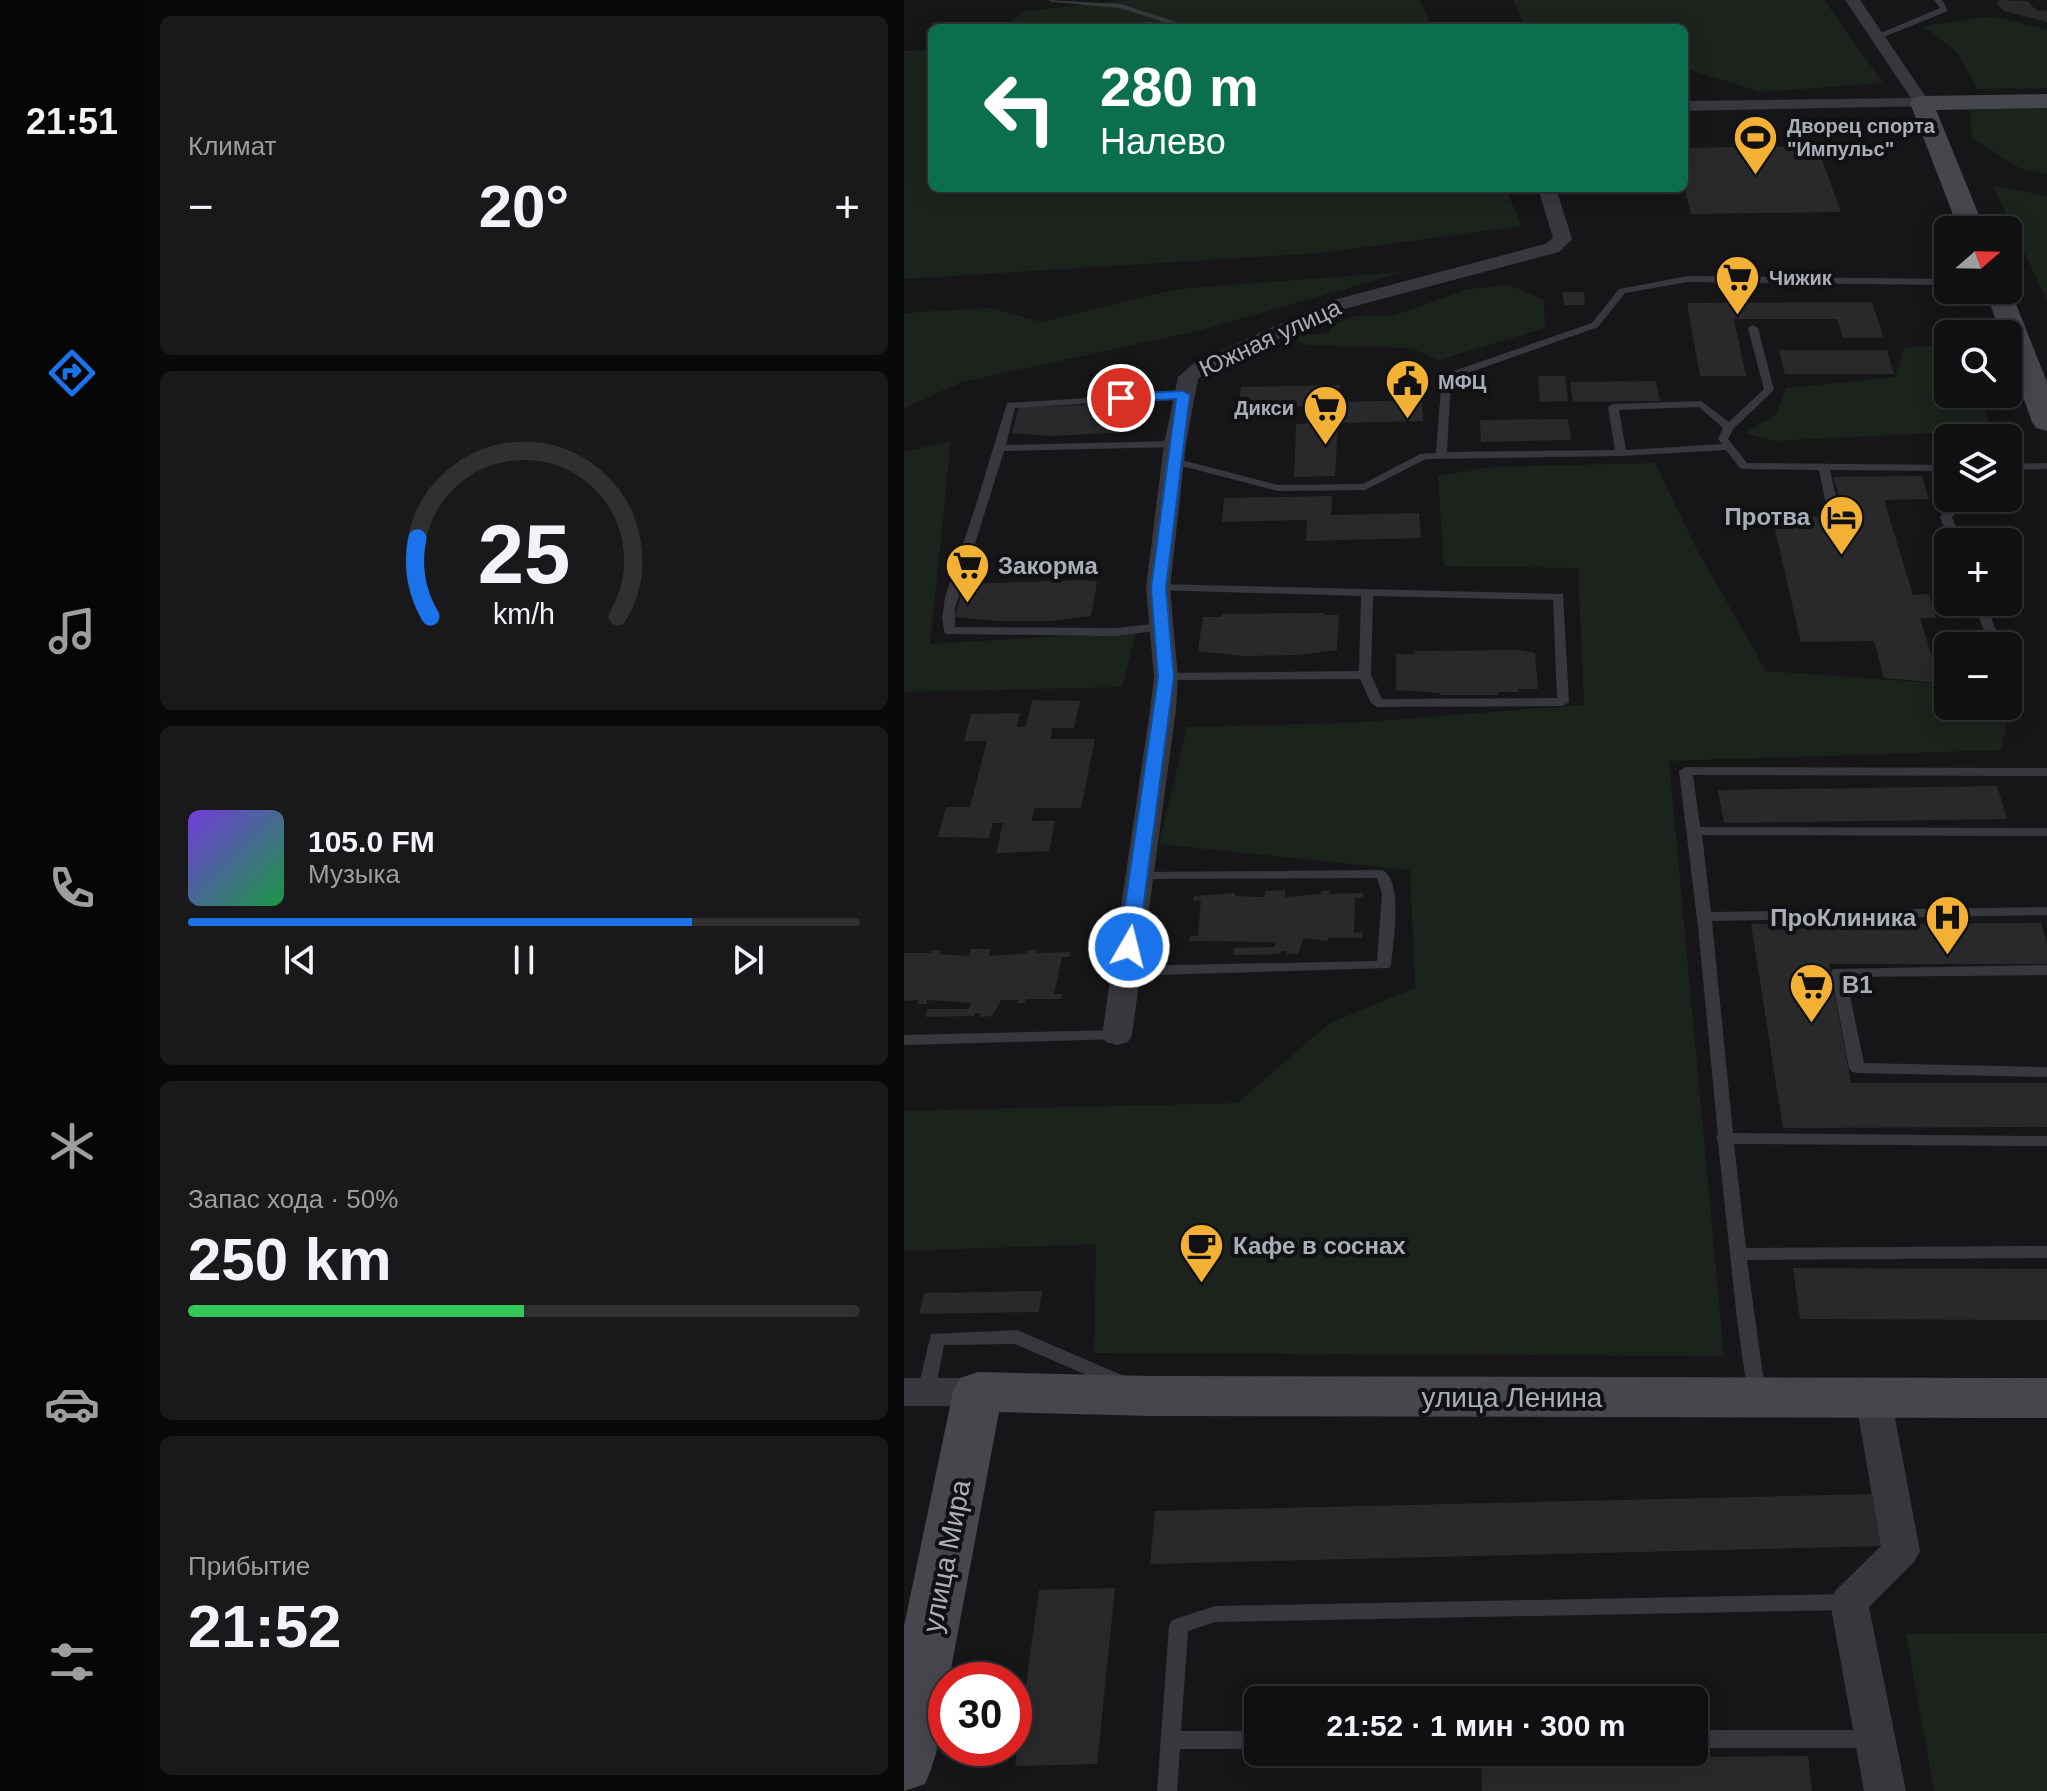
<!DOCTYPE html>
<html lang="ru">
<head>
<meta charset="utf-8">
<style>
  :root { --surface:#101012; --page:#19191b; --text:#f1f3f6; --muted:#9c9d9f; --line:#303032; --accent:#1a73e8 }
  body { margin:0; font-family:Arial,sans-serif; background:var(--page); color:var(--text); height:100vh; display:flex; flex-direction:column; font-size:30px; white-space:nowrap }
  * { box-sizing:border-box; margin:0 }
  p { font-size:26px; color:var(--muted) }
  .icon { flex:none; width:44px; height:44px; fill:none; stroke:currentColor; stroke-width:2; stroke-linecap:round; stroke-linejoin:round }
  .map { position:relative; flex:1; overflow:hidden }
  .side { display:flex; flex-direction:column; gap:16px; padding:16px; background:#09090a; width:760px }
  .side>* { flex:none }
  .guide { position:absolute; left:24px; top:24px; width:760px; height:168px; border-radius:12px; box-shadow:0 4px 20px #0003,0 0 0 2px var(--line); background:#0b6e4f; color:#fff; overflow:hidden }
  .needle { width:52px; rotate:70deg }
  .buttons { position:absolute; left:1030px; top:216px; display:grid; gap:16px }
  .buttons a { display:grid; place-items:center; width:88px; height:88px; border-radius:12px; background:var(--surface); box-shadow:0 4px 20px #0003,0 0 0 2px var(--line); font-size:40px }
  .speed { position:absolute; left:24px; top:1662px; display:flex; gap:16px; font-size:40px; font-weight:700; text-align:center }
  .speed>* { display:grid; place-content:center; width:104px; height:104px; border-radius:50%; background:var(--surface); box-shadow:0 4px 20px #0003,0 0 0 2px var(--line); line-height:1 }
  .speed .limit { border:12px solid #d22; background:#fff; color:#111 }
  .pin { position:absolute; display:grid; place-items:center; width:68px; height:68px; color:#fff; margin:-34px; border:4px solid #fff; border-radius:50%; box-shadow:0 2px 8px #0007 }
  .me { position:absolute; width:88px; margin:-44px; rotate:8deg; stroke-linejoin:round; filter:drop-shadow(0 0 6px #0008) }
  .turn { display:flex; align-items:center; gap:28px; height:168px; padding:0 40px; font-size:36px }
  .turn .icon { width:104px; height:104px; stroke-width:2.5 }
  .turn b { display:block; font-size:56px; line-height:68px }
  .big { font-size:60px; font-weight:700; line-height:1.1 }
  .side .tile { flex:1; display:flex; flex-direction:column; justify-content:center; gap:12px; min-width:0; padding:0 28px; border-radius:12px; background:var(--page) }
  .side .dial { align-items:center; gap:0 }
  .dial svg { height:208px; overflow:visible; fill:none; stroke:var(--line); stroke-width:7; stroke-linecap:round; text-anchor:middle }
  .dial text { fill:var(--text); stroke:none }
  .song { display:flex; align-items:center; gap:24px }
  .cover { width:96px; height:96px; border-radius:12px; background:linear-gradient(135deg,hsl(260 70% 55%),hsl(140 70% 35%)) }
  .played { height:8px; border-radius:4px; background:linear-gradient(90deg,var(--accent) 75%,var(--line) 75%) }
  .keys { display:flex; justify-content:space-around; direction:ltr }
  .heat { display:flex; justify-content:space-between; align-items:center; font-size:44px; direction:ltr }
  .charge { height:12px; border-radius:6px; background:linear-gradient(90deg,#34c759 50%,var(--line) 0) }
  .trip { position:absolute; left:340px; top:1686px; width:464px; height:80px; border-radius:12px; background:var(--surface); box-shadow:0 4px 20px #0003,0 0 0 2px var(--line); font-weight:700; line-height:80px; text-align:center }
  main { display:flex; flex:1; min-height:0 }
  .tab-bar { display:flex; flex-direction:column; width:144px; justify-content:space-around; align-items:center; background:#060607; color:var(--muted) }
  .tab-bar .icon { width:56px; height:56px }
  .tab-bar .selected { color:var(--accent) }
  .tab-bar b { font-size:36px; color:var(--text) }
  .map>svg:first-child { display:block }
  .green { fill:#1c231d }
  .building { fill:#29292c }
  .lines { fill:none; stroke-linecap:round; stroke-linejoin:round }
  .lane { fill:#37383d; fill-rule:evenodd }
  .street { fill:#37383d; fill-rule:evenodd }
  .secondary { fill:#45474d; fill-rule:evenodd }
  .route { fill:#1a73e8; stroke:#114b97; stroke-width:2 }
  .labels { text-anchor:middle; stroke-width:8; stroke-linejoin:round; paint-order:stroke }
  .far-poi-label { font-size:20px; font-weight:bold; fill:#a8adb8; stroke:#111113; text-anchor:start }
  .street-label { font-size:24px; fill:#a8adb8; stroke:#111113 }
  .poi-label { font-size:24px; font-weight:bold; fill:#a8adb8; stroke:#111113; text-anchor:start }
  .near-street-label { font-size:28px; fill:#a8adb8; stroke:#111113 }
</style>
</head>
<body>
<main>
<nav class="tab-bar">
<b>21:51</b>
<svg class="icon selected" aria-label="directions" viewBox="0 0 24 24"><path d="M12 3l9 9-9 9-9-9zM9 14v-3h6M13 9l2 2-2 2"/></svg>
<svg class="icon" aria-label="music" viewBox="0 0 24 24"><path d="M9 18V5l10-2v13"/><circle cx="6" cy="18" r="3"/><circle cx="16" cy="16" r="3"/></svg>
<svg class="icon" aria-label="phone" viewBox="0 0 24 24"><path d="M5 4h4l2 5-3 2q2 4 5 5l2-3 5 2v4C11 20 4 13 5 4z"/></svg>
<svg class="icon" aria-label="climate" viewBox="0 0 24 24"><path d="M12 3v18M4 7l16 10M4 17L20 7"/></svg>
<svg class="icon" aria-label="car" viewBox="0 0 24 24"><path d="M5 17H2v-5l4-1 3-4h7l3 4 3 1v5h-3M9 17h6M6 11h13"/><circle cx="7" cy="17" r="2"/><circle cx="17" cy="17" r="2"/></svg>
<svg class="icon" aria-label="filters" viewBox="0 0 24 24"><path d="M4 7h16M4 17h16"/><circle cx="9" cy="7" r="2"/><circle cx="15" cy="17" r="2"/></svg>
</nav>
<section class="side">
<div class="tile"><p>Климат</p>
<div class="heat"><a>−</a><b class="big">20°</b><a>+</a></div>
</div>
<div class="tile dial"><svg viewBox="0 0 100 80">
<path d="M14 69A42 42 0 1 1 86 69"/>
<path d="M14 69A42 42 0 0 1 9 39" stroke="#1a73e8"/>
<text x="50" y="56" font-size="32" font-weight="700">25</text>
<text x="50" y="72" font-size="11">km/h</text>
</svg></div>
<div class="tile">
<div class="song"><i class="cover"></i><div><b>105.0 FM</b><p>Музыка</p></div></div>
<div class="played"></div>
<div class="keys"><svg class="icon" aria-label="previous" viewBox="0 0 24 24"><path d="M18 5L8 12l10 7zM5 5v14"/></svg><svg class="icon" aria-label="pause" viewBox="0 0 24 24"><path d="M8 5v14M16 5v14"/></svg><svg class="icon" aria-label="next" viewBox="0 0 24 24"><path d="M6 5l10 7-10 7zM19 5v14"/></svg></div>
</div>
<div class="tile"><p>Запас хода · 50%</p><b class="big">250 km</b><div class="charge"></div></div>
<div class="tile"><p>Прибытие</p><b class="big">21:52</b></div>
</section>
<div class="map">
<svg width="1143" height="1791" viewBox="0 0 1143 1791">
  <rect width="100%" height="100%" fill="#161618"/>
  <g class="green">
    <path d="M224,0H516L528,28H97L122,11Z"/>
    <path d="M609,0H920L979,83L857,92L780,68V28H622Z"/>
    <path d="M1089,16L1143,30V88L1073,89L1054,53L1019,26Z"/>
    <path d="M0,51H28V188H601L618,226L417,253L0,279Z"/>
    <path d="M1143,108V174L1117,169L1068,138L1066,110Z"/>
    <path d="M1089,186L1143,196V300Z"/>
    <path d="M499,272L298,330L58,382L0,408V313L86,308L138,322L273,289Z"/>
    <path d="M605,285L640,300L641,328L535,360L507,348L404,345L394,342L395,335L427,333L426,326L451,316H488L565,289Z"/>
    <path d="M1044,345V394H1078L1087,433H1031L870,441L841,433L873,414L882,388L992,377L1000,348Z"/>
    <path d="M47,441L26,644L232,632L218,687L0,692V452Z"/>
    <path d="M751,463L791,546L862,671L1044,684V706H1104V688L1111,689L1097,750L765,761L820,1356L190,1353L192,1244L0,1251V1111L333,1103L426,1023L511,988L506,870L255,844L283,727L445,723L680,705L674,568L540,566L534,476L589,467Z"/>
    <path d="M1143,1633V1791H1030L1002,1634Z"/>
  </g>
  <g class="building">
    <path d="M1094,0L1123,1L1133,11L1143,10V22L1100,11L1092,2H1095Z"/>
    <path d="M913,146L937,212L787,214L780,187V148Z"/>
    <path d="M658,292H680L681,305H660Z"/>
    <path d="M968,302L980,338H939L933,319H830L842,376H796L783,303Z"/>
    <path d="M875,350H983L990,374H881Z"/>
    <path d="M634,376H661L664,401L636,402Z"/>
    <path d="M752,381L756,401L669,402L666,382Z"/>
    <path d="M436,385V402L518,400L519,421L434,423L431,476L390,477L392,424L413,423V406L335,407L337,387Z"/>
    <path d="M221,404L234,405L228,432L145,436L108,433L115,407Z"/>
    <path d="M664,419L667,440L577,442L576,420Z"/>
    <path d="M1018,476L1025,499L980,500L1009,595L1025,594L1032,618H1016L1036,683L980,678L970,641L897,642L868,517L941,516L929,477Z"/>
    <path d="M428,496L427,515L515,513L517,538L402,541L403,520L318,522L320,498Z"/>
    <path d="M180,580L193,582L187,616L148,621H93L51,617L60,584Z"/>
    <path d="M420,613V615H435L433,650L394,655L338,656L294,651L299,617H317L318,614Z"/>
    <path d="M616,650L631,653L634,689H614L615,692H594V695H537V693L492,690V654H511V651Z"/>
    <path d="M128,700L176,701L170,728H148L147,739H191L177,808H131L127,821H151L145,851L92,853L99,823H89L85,838L34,837L42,807H66L83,741H60L67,714L116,713L113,727L122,726Z"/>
    <path d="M1093,786L1103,819L820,823L814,790Z"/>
    <path d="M381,890V897L417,894V891H426L425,894L459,893V898H451L450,933L458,932V938H424V941L400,938L394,954H382L383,951H377L376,954L329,955L330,948L371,947V942L285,941L286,936H294L297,900L289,901L290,896L331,893V896L360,897L362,891Z"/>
    <path d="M1137,923L1143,943V964H925L947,1083H1143V1127L879,1128L847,924Z"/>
    <path d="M67,949H86L85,956L123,953L124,950H132V953L166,952L165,957H158L150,994H159L157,999H122L121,1003H113L114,1000H97L88,1016L76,1017L77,1013H71L70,1016L22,1017L23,1009H65L67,1003L23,1000V1004H14V1000L0,1001V953H27L28,950H36L35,954L65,956Z"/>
    <path d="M889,1268L1143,1269V1320L896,1319Z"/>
    <path d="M138,1291L135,1312L15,1314L20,1293Z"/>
    <path d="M968,1494L979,1546L246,1564L251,1511Z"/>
    <path d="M211,1588L193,1764L111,1766L135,1590Z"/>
    <path d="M904,1756L908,1791H578L577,1759Z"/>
  </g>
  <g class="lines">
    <g class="lane">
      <path d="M144,0L217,4L291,28H279L216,8L148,2Z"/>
      <path d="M1030,0H1038L1044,11L977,38L970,36L1036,8Z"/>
      <path d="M784,276L1044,279V285L784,282L721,293L694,327L547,379L543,452L711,450L704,407L709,404L797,401L825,422L860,389L844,328L849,325L854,328L870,390L830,428L824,439L843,463L1044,465V471L926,470L935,510L929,513L923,510L915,470L840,469L836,468L822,450L717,456L522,459L461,490L374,491L266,463L265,461L270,458L374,485L459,484L516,454L532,453L538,375L688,323L715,289ZM795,407L819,428L814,439L818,444L722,450L715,410Z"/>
      <path d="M279,392L284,395L283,397L111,408L102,445L271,441L276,444L271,447L100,451L51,608V627L211,628L257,623L263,627L261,630L211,636L41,634L38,619L41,597L71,508L103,403Z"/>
      <path d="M1143,463V469L1104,470V464Z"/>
      <path d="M1052,498H1064L1048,517L1058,542H1046L1036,517Z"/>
      <path d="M254,584L659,594L665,702L659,706L473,707L467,703L456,679L258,680L256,677L258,674L262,673L455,671L457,596L250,590L248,588ZM469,596L649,600L653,698L478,699L467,675Z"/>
      <path d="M1069,602H1081L1098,646H1086Z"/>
      <path d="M782,767L1143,768V776L789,775L796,827L1143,828V836L798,835L807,912L1143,907V915L808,921L829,1133L1143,1136V1146L830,1144L842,1248L1143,1246V1258L843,1260L862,1397L859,1402L853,1404L847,1402L844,1397L833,1319L814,1142L812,1138L814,1135L794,927L775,771Z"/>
      <path d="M478,870C500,880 489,943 487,965L485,968L222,976L215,971L222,966L473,961L478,894L473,878L234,879L229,878L227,875L229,872Z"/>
      <path d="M1143,965V975L942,977L960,1063L1143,1067V1077L953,1073L948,1072L945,1068L927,972L929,969Z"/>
      <path d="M213,1030L221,1035L218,1039L0,1045V1035Z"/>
      <path d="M113,1330L220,1376L223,1381L220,1386L214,1388L208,1386L111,1344L40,1345L31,1392L28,1397L22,1399L16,1397L13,1392L27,1334Z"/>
      <path d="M944,1594L951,1596L954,1602L951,1608L944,1610L311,1622L284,1631L277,1731H354V1749H276L273,1791H253L265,1626L268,1620L311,1606Z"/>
      <path d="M790,1730H970L977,1733L980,1739L977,1745L970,1748H790Z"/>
    </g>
    <g class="street">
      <path d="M941,0H956L1026,103L1024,106L780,111V101L1007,98Z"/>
      <path d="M634,188H652L668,239L655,252L440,309L304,371L294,379L282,444L266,588L274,677L272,710L228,1035L224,1042L213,1045L202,1042L198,1035L246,710L250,677L242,588L260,444L274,377L290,363L426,301L641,244L649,238Z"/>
      <path d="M0,1378H74L86,1382L92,1392L86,1402L74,1406H0Z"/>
      <path d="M969,1383L981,1387L987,1397L1016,1551L1010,1562L965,1607L1002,1791H960L926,1602L931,1591L977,1546L951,1397L957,1387Z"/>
    </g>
    <g class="secondary">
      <path d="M1143,94V108L1032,110L1081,230H1055L1006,103L1010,98L1018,96Z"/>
      <path d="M1104,284L1143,382V431L1132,428L1128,422L1104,354V334H1097L1081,290H1104Z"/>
      <path d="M74,1372L247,1376L1143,1378V1418L247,1416L95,1412L45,1680H42C42,1714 35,1753 21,1784L0,1791V1626L49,1392L56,1378Z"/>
    </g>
  </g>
  <path class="route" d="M279,391L286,395L262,588L270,677L234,947L225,953L215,947L254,677L247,588L272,399L217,402L211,398L217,394Z"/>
  <defs>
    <symbol id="stadium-pin" viewBox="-11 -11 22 30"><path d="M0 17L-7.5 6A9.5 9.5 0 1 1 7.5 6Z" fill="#f2b134" stroke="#111113"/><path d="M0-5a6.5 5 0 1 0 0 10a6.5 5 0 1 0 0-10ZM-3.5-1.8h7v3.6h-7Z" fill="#111"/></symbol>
    <symbol id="supermarket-pin" viewBox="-11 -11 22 30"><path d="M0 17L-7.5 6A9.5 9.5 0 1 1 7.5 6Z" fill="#f2b134" stroke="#111113"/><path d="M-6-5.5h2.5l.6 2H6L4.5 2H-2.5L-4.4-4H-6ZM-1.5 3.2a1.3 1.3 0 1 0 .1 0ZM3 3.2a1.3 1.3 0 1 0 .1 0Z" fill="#111"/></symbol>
    <symbol id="civic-pin" viewBox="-11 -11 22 30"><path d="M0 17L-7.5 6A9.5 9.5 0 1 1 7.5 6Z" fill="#f2b134" stroke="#111113"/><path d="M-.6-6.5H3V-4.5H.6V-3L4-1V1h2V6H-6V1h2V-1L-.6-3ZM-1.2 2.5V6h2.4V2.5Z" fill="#111"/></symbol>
    <symbol id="hotel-pin" viewBox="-11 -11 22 30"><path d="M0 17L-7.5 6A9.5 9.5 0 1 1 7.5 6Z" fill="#f2b134" stroke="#111113"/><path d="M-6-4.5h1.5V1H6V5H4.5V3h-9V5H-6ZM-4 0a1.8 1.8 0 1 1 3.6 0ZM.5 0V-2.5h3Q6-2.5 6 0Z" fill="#111"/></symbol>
    <symbol id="hospital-pin" viewBox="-11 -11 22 30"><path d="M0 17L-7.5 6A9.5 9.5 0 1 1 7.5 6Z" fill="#f2b134" stroke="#111113"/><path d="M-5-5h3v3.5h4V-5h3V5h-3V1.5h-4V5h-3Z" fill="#111"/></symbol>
    <symbol id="cafe-pin" viewBox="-11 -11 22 30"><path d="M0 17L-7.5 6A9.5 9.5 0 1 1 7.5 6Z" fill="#f2b134" stroke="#111113"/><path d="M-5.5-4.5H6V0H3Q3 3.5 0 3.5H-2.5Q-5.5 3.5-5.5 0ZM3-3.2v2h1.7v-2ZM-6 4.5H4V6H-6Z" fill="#111"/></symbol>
  </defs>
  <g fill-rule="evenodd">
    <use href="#stadium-pin" x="826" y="112" width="51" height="69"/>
    <use href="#supermarket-pin" x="808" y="252" width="51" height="69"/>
    <use href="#civic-pin" x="478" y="356" width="51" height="69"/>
    <use href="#supermarket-pin" x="396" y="382" width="51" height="69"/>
    <use href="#hotel-pin" x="912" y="492" width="51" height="69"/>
    <use href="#supermarket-pin" x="38" y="540" width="51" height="69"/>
    <use href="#hospital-pin" x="1018" y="892" width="51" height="69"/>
    <use href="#supermarket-pin" x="882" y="960" width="51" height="69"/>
    <use href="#cafe-pin" x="272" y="1220" width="51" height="69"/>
  </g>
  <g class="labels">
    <g class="far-poi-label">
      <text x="883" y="133">Дворец спорта<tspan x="883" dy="23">"Импульс"</tspan></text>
      <text x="865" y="285">Чижик</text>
      <text x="534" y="389">МФЦ</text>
      <text x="390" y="415" text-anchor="end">Дикси</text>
    </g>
    <g class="street-label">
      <text transform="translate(366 338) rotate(-25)" y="8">Южная улица</text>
    </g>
    <g class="poi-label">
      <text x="906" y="525" text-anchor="end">Протва</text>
      <text x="94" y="574">Закорма</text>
      <text x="1012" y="926" text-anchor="end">ПроКлиника</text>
      <text x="938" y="993">В1</text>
      <text x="329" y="1254">Кафе в соснах</text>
    </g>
    <g class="near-street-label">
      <text x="608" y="1407">улица Ленина</text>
      <text transform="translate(42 1556) rotate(-79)" y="10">улица Мира</text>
    </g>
  </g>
</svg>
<div class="buttons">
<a><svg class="needle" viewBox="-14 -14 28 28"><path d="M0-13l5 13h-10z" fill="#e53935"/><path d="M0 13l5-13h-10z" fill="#9c9d9f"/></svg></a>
<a><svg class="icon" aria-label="search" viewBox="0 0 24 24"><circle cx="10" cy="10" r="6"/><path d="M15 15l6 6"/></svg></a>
<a><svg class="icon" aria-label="layers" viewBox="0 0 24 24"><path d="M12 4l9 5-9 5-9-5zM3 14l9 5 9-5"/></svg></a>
<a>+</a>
<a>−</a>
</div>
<div class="speed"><div class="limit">30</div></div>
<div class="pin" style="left:217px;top:398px;background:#d93025"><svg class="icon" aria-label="arrive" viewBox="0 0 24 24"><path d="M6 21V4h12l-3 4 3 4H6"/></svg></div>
<svg class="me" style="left:225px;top:947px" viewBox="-20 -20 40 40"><circle r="17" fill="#1a73e8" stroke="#fff" stroke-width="3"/><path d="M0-11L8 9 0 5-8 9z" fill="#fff"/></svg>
<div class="trip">21:52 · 1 мин · 300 m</div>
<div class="guide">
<div class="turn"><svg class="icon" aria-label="left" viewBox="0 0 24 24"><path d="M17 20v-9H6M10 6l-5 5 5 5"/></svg><div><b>280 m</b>Налево</div></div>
</div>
</div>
</main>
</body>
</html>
